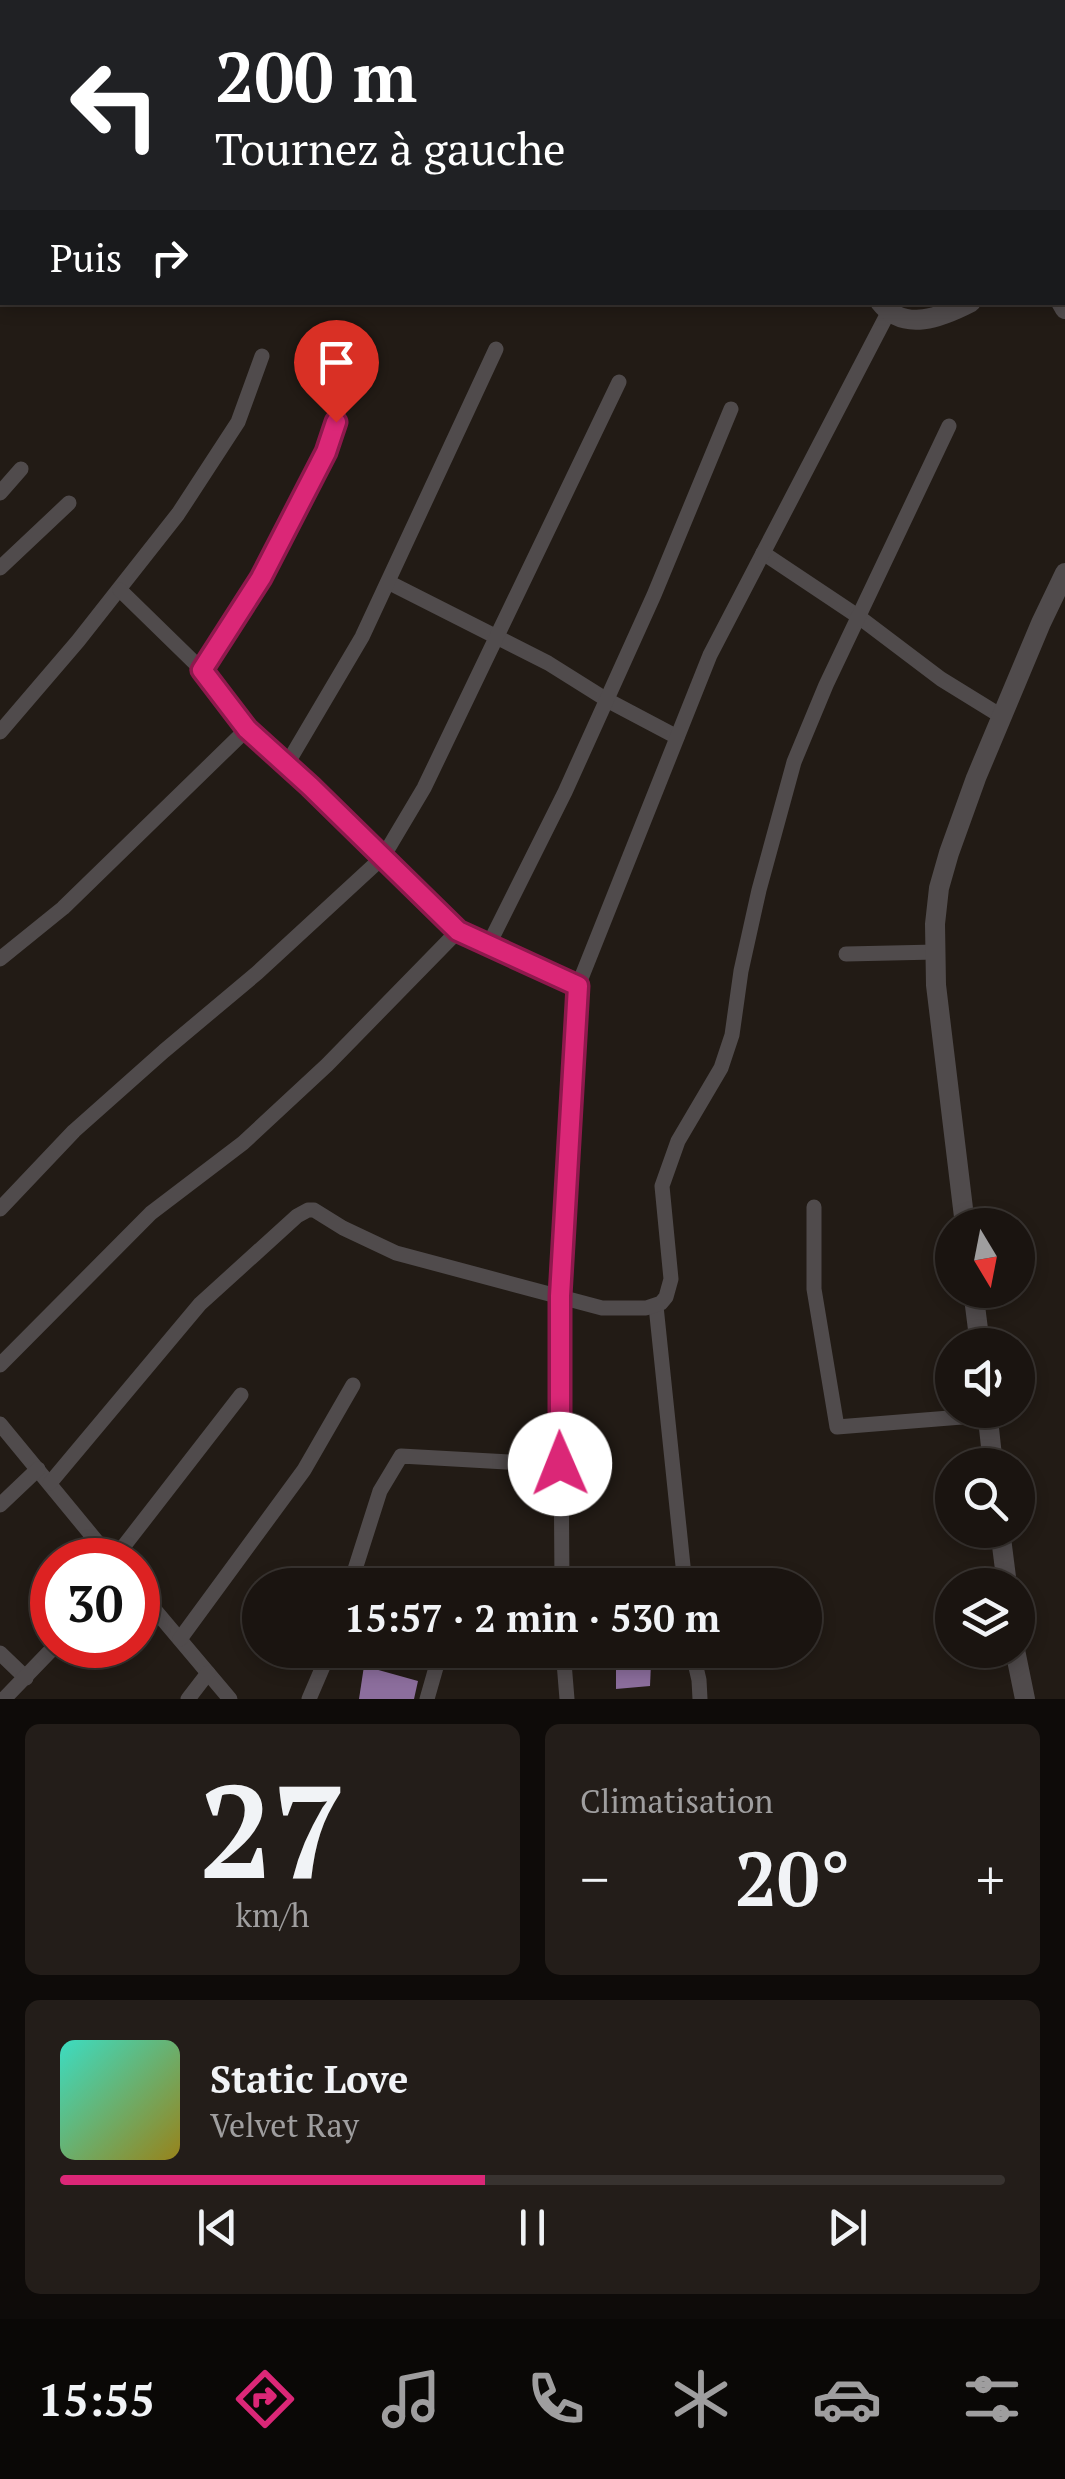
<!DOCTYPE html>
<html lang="fr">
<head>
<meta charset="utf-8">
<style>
  :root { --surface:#1a1410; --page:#231d19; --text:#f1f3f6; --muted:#9f9e9f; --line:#383330; --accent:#db2777 }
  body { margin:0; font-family:"PT Serif",serif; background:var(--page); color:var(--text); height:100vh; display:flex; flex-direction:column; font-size:38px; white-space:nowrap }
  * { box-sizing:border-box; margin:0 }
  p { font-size:32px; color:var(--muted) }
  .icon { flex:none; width:55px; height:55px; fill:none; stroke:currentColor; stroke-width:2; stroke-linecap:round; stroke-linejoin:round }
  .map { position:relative; height:1699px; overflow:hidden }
  .side { display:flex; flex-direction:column; gap:25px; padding:25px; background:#0e0b09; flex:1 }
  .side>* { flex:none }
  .guide { position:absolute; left:0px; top:0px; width:1065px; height:305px; box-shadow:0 5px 15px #0003,0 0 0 2px var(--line); background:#202124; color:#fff; overflow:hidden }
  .needle { width:65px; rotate:170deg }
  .tools { position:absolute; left:935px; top:1208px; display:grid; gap:20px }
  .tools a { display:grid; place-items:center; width:100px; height:100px; border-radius:50%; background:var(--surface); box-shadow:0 5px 15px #0003,0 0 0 2px var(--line); font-size:50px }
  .speed { position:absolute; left:30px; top:1538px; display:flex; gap:20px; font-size:50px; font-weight:700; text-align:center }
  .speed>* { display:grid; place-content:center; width:130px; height:130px; border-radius:50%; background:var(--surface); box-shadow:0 5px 15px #0003,0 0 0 2px var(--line); line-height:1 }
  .speed .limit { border:15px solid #d22; background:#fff; color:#111 }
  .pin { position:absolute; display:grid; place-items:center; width:85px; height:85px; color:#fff; margin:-102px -42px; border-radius:50% 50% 50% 0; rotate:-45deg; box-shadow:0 0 10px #0007 }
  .pin .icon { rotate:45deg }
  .me { position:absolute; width:110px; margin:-55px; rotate:359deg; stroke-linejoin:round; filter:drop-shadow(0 0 8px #0008) }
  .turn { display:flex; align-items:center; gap:35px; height:210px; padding:0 50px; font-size:45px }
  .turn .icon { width:130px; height:130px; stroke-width:2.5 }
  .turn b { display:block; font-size:70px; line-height:85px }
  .then { display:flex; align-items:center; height:95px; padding:0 50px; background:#0003; gap:20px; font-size:38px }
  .big { font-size:75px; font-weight:700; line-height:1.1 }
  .side .tile { flex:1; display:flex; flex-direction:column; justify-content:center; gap:15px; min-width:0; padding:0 35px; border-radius:15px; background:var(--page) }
  .side .dial { align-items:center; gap:0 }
  .dial b { font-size:130px; line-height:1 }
  .song { display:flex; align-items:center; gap:30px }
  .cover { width:120px; height:120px; border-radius:15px; background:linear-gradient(135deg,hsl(170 70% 55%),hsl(50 70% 35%)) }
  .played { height:10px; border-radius:5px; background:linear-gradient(90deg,var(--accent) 45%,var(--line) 45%) }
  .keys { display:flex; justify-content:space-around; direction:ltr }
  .heat { display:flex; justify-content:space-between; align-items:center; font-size:55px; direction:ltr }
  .side .tiles { flex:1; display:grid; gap:25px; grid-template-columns:1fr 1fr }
  .tile:last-child { grid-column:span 2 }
  .trip { position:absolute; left:242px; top:1568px; width:580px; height:100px; border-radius:50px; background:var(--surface); box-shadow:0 5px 15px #0003,0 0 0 2px var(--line); font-weight:700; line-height:100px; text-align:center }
  .tab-bar { display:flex; height:160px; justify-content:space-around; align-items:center; background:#0a0806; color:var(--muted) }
  .tab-bar .icon { width:70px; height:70px }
  .tab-bar .active { color:var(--accent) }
  .tab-bar b { font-size:45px; color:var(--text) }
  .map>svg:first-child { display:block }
  .building { fill:#8c6e9d }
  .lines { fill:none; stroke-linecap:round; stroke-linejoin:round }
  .minor { stroke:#504b4c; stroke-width:15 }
  .tertiary { stroke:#504b4c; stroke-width:20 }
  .route-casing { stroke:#8e194d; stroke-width:25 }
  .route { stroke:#db2777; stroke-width:18 }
</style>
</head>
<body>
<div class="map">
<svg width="1065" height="1699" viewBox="0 0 1065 1699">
  <rect width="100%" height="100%" fill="#221b15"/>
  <g class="building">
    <path d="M616,1661L651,1663L650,1686L616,1689Z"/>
    <path d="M364,1666L418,1681L414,1699H359Z"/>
  </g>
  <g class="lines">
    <g class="minor">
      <path d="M102,0L132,2"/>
      <path d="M228,0V2"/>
      <path d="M955,0L959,2"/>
      <path d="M422,2L457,0"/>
      <path d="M1062,57L1065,58"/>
      <path d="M0,118H2"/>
      <path d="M0,201H2"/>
      <path d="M0,493L21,469"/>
      <path d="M763,553L859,617L941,679L1001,716"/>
      <path d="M0,568L69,503"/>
      <path d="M388,582L548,663L607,700L677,737"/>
      <path d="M202,670L261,578L326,451L361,339"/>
      <path d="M247,729L310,786L458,931"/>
      <path d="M0,732L78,641L178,514L238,422L262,356"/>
      <path d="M287,764L362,637L496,349"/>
      <path d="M488,946L565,792L654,595L731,409"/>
      <path d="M846,954L936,952"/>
      <path d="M0,959L63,908L247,729L202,670L120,590"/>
      <path d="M814,1207V1289L837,1427L987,1415"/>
      <path d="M0,1209L74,1131L164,1051L257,973L383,857L424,788L619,382"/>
      <path d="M656,1306L685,1585"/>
      <path d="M0,1365L151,1213L243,1143L327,1065L458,931L578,986"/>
      <path d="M0,1424L112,1560"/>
      <path d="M50,1483L200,1304L297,1216L308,1210H314L343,1228L396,1253L602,1308H646L661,1303L666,1297L671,1279L662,1186L678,1141L721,1068L732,1035L741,971L759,890L794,762L826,685L949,426"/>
      <path d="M0,1505L38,1469"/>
      <path d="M113,1560L241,1395"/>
      <path d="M350,1585L380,1491L401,1456L561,1465"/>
      <path d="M562,1585L560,1296L578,986L710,655L888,313"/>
      <path d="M138,1590L230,1699"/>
      <path d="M180,1639L304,1470L353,1385"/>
      <path d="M563,1650L567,1699"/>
      <path d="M692,1650L699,1680L700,1699"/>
      <path d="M0,1653L26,1678"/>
      <path d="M4,1699L56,1645"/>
      <path d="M188,1699L208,1673"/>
      <path d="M309,1699L330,1650"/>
      <path d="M427,1699L441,1650"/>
    </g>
    <g class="tertiary">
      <path d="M1061,2L1064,0"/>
      <path d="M880,302C904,333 942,317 971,302"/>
      <path d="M1061,302L1065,309"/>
      <path d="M965,1225L936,985L935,924L939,888L949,853L976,778L1041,623L1065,573"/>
      <path d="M973,1290L980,1345"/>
      <path d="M987,1410L993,1465"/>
      <path d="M1000,1530L1007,1585"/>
      <path d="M1015,1650L1025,1699"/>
    </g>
  </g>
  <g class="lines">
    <defs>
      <path id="route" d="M336,422L326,452L261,578L202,670L247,729L310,786L458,931L578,986L560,1296V1464"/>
    </defs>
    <use href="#route" class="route-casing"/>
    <use href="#route" class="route"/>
  </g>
</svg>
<div class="tools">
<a><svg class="needle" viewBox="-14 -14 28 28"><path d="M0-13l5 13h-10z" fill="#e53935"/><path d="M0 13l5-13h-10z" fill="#9f9e9f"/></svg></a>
<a><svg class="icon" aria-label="sound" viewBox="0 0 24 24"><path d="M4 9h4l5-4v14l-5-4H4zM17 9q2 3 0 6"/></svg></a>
<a><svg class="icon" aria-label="search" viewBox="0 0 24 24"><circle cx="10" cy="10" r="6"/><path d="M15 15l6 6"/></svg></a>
<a><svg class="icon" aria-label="layers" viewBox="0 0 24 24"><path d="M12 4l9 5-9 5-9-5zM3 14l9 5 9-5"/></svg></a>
</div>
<div class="speed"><div class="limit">30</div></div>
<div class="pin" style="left:336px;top:422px;background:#d93025"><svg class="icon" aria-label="arrive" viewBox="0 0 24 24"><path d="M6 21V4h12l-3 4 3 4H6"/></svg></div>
<svg class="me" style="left:560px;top:1464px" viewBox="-20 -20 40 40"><circle r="19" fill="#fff"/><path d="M0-13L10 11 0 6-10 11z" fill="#db2777"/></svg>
<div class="trip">15:57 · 2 min · 530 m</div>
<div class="guide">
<div class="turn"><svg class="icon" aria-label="left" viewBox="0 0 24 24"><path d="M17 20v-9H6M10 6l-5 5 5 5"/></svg><div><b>200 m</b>Tournez à gauche</div></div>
<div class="then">Puis<svg class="icon" aria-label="right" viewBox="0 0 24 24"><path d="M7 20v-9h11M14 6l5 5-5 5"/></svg></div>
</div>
</div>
<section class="side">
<div class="tiles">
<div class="tile dial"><b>27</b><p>km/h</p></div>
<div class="tile"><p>Climatisation</p>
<div class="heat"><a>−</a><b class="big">20°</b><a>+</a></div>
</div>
<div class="tile">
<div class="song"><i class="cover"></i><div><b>Static Love</b><p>Velvet Ray</p></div></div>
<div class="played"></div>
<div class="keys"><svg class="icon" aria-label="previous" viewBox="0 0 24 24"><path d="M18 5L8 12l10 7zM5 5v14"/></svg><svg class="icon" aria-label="pause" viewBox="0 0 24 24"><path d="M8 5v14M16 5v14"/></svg><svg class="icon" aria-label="next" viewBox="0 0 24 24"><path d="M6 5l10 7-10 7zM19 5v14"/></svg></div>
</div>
</div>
</section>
<nav class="tab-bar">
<b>15:55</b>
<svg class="icon active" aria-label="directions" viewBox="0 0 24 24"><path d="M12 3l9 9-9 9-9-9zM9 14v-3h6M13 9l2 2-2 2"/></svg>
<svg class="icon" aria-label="music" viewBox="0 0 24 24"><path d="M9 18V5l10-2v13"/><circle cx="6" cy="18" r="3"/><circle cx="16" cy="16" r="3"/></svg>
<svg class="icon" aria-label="phone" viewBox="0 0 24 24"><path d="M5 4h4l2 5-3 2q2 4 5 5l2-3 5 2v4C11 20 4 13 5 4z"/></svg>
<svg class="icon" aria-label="climate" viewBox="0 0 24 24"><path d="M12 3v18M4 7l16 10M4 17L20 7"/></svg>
<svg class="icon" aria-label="car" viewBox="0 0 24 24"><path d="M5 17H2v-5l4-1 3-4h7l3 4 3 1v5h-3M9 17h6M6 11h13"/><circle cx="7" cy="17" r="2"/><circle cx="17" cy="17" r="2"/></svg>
<svg class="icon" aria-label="filters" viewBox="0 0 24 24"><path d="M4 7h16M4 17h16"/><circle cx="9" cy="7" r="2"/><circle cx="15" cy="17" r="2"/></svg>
</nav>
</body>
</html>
